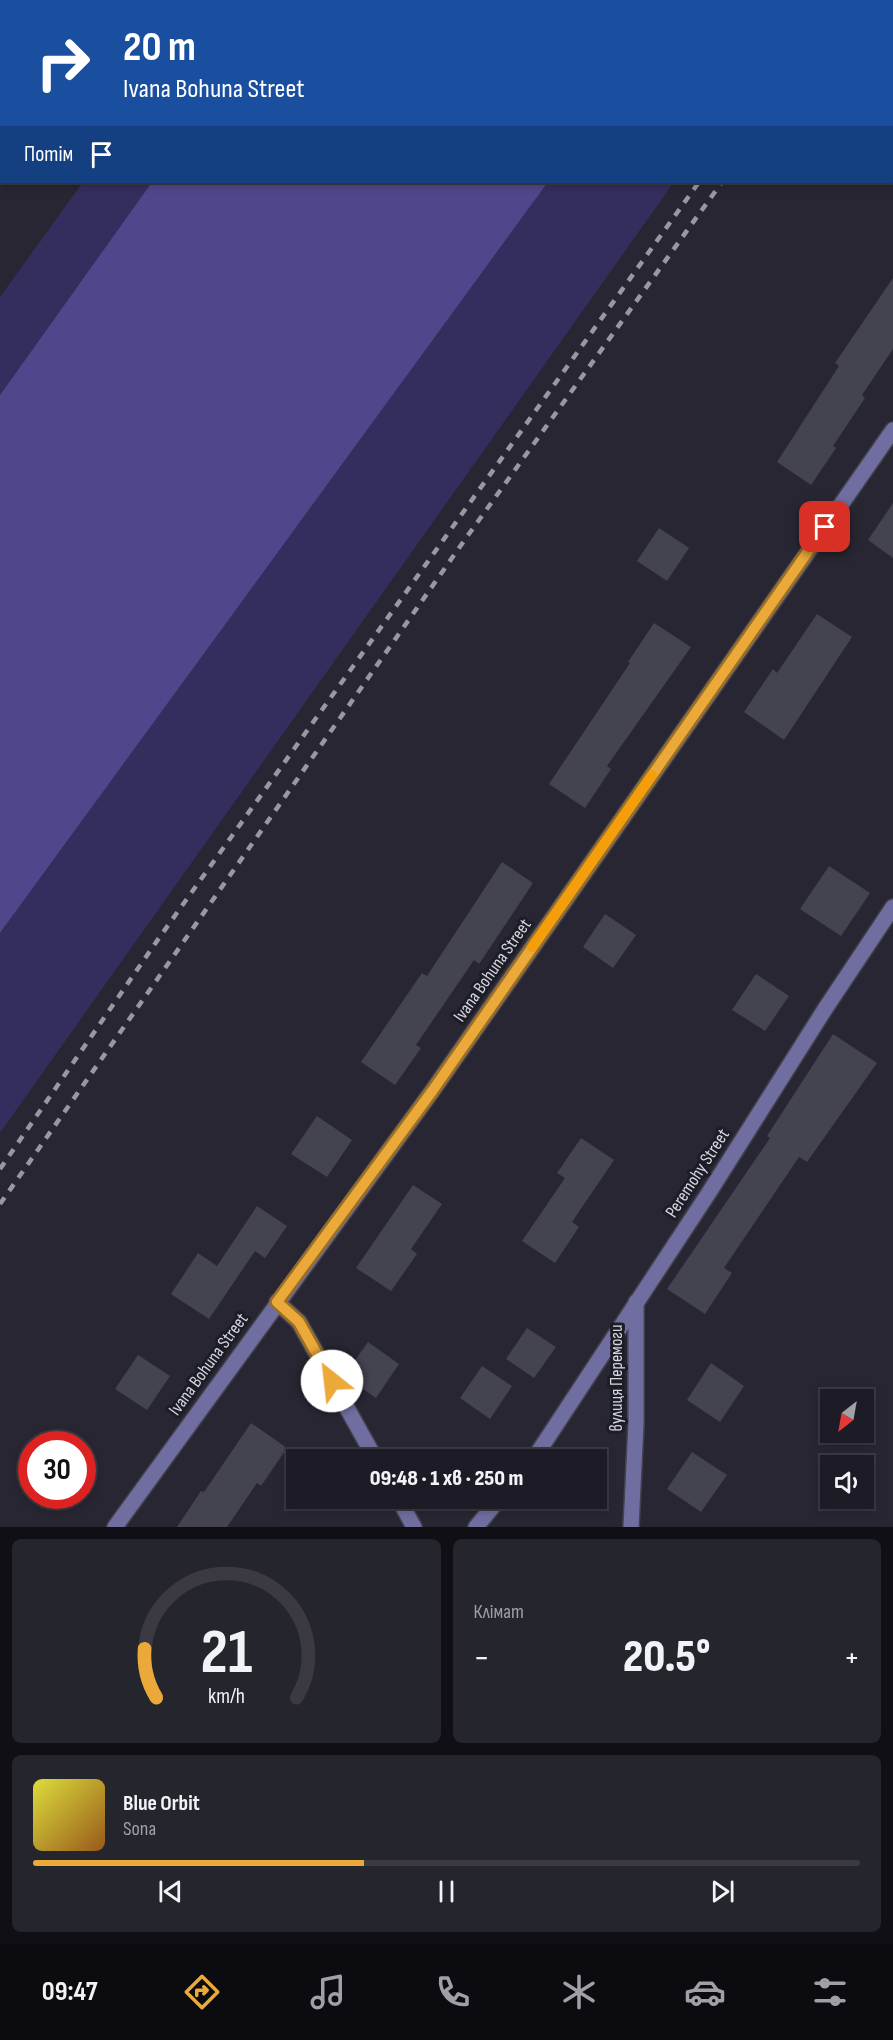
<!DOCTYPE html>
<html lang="uk">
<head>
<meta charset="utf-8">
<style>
  :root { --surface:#1d1c26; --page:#25252e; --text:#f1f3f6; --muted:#a0a1a7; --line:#3b3a43; --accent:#eba93a }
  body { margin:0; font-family:"Sofia Sans Condensed",sans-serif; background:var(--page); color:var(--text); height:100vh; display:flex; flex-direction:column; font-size:22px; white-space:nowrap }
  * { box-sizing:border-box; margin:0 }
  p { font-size:20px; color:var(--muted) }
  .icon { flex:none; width:33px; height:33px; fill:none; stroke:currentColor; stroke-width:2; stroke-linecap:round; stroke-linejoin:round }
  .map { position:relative; height:1527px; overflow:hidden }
  .details { display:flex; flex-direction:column; gap:12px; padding:12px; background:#100f15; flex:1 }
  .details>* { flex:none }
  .guide { position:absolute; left:0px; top:0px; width:894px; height:183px; box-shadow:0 3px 9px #0003,0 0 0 2px var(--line); background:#1a4fa0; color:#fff; overflow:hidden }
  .needle { width:39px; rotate:211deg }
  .fabs { position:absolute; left:820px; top:1389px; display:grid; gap:12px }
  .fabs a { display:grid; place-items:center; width:54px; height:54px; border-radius:0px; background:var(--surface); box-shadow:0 3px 9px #0003,0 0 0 2px var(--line); font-size:30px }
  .speed { position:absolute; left:18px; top:1431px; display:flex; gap:12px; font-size:30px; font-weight:700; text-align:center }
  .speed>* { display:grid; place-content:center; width:78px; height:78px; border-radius:50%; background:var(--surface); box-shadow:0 3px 9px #0003,0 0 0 2px var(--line); line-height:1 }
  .speed .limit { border:9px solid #d22; background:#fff; color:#111 }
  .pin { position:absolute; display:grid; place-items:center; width:51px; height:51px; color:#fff; margin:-26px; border-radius:12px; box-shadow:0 3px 9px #0006 }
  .me { position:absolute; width:66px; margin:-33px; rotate:331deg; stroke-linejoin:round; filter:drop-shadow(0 0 4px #0008) }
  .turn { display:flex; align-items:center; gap:21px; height:126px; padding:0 24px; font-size:27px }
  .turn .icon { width:78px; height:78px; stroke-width:2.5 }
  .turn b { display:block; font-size:42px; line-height:51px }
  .then { display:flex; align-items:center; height:57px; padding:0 24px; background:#0003; gap:12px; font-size:22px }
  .big { font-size:45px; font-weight:800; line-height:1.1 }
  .details .widget { flex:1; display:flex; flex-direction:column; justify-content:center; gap:9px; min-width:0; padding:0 21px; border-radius:9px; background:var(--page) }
  .details .dial { align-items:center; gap:0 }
  .dial svg { height:156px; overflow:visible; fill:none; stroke:var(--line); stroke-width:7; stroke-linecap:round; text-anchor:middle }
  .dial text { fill:var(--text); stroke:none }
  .song { display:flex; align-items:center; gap:18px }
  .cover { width:72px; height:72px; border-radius:9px; background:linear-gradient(135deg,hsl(60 70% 55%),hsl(30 70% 35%)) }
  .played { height:6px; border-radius:3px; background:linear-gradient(90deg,var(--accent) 40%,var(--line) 40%) }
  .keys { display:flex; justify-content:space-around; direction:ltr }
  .heat { display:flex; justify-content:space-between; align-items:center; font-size:33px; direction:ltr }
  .details .tiles { flex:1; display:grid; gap:12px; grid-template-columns:1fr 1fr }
  .widget:last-child { grid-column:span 2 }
  .trip { position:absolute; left:286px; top:1449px; width:321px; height:60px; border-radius:0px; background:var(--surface); box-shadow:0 3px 9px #0003,0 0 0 2px var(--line); font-weight:800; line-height:60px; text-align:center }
  .dock { display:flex; height:96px; justify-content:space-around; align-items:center; background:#0c0b0f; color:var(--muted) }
  .dock .icon { width:42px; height:42px }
  .dock .on { color:var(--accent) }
  .dock b { font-size:27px; color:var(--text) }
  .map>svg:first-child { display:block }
  .green { fill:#332e5d }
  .forest { fill:#4f478c }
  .building { fill:#444350 }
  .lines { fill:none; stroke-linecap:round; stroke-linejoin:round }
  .minor-casing { stroke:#43424e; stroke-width:18 }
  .minor { stroke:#706ea0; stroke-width:15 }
  .rail { stroke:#9898a1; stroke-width:4.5; stroke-dasharray:8 8; stroke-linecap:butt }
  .route-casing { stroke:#996e26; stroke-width:15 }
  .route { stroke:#eba93a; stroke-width:10 }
  .slow { stroke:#f59e0b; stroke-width:10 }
  .labels { text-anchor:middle; stroke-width:6; stroke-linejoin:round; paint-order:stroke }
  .street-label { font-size:18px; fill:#d6d6de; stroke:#1d1d28 }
</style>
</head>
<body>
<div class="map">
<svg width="893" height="1527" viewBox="0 0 893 1527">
  <rect width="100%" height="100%" fill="#272632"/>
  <g class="green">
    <path d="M83,182H152L0,395V297Z"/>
    <path d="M548,182H674L0,1133V933Z"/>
  </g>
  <g class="forest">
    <path d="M283,0H674L282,1Z"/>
    <path d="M152,182H548L0,933V395Z"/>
  </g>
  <g class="building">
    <path d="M893,278V349L862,395L865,398L833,446L836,448L811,485L777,462L839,366L835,363Z"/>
    <path d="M893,503V558L868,540Z"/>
    <path d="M659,528L689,548L667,581L637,561Z"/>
    <path d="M817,614L852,637L784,740L744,712L773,669L777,673Z"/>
    <path d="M654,623L691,647L607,766L611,769L585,808L549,784L630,663L628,662Z"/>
    <path d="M502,862L533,883L479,964L474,960L416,1045L421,1048L395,1085L361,1062L422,973L427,976Z"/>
    <path d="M829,866L870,893L841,936L800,909Z"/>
    <path d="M605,914L636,935L613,968L583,947Z"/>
    <path d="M756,974L789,996L765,1031L732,1010Z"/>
    <path d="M833,1034L877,1063L807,1162L799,1157L724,1268L732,1273L705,1314L667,1289L770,1138L767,1136Z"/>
    <path d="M317,1116L352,1140L327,1177L291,1154Z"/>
    <path d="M581,1138L614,1160L572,1222L579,1227L555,1263L522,1241L565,1178L557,1173Z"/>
    <path d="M413,1185L442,1204L411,1249L417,1254L391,1291L356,1268Z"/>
    <path d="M257,1206L287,1226L265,1258L255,1251L209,1319L171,1294L198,1253L217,1266Z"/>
    <path d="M527,1328L556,1347L534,1378L506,1359Z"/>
    <path d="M368,1342L399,1364L376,1398L344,1376Z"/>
    <path d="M138,1355L170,1376L147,1410L115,1389Z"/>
    <path d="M711,1363L744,1386L720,1422L687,1400Z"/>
    <path d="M482,1366L512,1386L490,1419L460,1398Z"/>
    <path d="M251,1423L287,1448L261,1486L257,1483L227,1527H177L201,1491L204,1492Z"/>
    <path d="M692,1452L727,1475L701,1512L667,1489Z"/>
  </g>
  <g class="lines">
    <defs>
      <g id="minor">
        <path d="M277,1302L299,1322L376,1460"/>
        <path d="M533,1460L710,1191L825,1009L893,907"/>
        <path d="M398,1498L414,1527"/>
        <path d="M115,1527L433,1090L893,430"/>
        <path d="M476,1527L500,1498"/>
        <path d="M631,1527L636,1424V1302"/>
      </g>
    </defs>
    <use href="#minor" class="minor-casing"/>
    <use href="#minor" class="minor"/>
    <g class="rail">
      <path d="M828,2L829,0"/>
      <path d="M849,2L850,0"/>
      <path d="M0,1169L159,938L699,182"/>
      <path d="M0,1204L466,538L722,182"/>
    </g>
  </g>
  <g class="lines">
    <defs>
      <path id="route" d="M332,1381L299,1322L277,1302L433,1090L825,527"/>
    </defs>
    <use href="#route" class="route-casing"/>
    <use href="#route" class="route"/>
    <path class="slow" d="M532,947L652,775"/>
  </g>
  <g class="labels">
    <g class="street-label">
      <text transform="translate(492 970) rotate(-55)" y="6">Ivana Bohuna Street</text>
      <text transform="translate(697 1173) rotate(-57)" y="6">Peremohy Street</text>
      <text transform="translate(208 1364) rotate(-54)" y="6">Ivana Bohuna Street</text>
      <text transform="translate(616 1378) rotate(-90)" y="6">вулиця Перемоги</text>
    </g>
  </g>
</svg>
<div class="fabs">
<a><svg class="needle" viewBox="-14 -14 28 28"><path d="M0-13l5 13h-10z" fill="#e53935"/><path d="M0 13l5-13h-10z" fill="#a0a1a7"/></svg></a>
<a><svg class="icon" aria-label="sound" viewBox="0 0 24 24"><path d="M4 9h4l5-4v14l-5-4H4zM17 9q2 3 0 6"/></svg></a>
</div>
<div class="speed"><div class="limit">30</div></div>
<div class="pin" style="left:825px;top:527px;background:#d93025"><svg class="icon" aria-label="arrive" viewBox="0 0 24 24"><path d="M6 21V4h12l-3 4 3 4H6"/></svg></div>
<svg class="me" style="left:332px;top:1381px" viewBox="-20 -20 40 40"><circle r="19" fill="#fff"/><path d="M0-13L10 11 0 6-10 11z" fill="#eba93a"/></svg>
<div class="trip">09:48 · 1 хв · 250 m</div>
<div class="guide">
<div class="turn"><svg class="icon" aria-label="right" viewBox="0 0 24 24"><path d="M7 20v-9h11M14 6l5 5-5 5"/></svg><div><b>20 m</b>Ivana Bohuna Street</div></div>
<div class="then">Потім<svg class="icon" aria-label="arrive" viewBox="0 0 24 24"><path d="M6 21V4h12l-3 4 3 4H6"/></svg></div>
</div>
</div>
<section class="details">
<div class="tiles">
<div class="widget dial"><svg viewBox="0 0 100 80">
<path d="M14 69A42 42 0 1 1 86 69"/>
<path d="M14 69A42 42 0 0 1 8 44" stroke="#eba93a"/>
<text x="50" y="56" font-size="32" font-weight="700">21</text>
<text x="50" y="72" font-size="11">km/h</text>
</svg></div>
<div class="widget"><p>Клімат</p>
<div class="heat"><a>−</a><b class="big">20.5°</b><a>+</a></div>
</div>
<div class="widget">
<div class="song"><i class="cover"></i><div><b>Blue Orbit</b><p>Sona</p></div></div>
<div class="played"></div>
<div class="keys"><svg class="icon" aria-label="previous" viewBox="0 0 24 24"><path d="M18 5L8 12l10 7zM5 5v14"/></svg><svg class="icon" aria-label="pause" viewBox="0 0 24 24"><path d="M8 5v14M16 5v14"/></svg><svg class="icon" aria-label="next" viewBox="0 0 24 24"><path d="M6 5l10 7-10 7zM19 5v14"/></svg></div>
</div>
</div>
</section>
<nav class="dock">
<b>09:47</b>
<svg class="icon on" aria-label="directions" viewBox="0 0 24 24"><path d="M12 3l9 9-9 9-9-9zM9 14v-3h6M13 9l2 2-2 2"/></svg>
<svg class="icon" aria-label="music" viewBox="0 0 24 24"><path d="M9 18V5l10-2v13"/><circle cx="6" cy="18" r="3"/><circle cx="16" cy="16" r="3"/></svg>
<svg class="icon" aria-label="phone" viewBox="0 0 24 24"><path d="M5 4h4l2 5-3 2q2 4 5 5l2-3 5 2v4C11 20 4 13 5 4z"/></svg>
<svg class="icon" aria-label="climate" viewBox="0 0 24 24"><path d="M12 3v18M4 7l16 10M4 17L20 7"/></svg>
<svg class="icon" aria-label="car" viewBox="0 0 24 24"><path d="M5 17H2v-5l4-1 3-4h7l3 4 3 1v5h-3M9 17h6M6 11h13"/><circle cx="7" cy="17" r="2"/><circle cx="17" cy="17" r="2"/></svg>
<svg class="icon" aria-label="filters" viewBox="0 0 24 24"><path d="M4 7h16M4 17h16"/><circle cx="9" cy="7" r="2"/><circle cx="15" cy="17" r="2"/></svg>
</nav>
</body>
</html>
